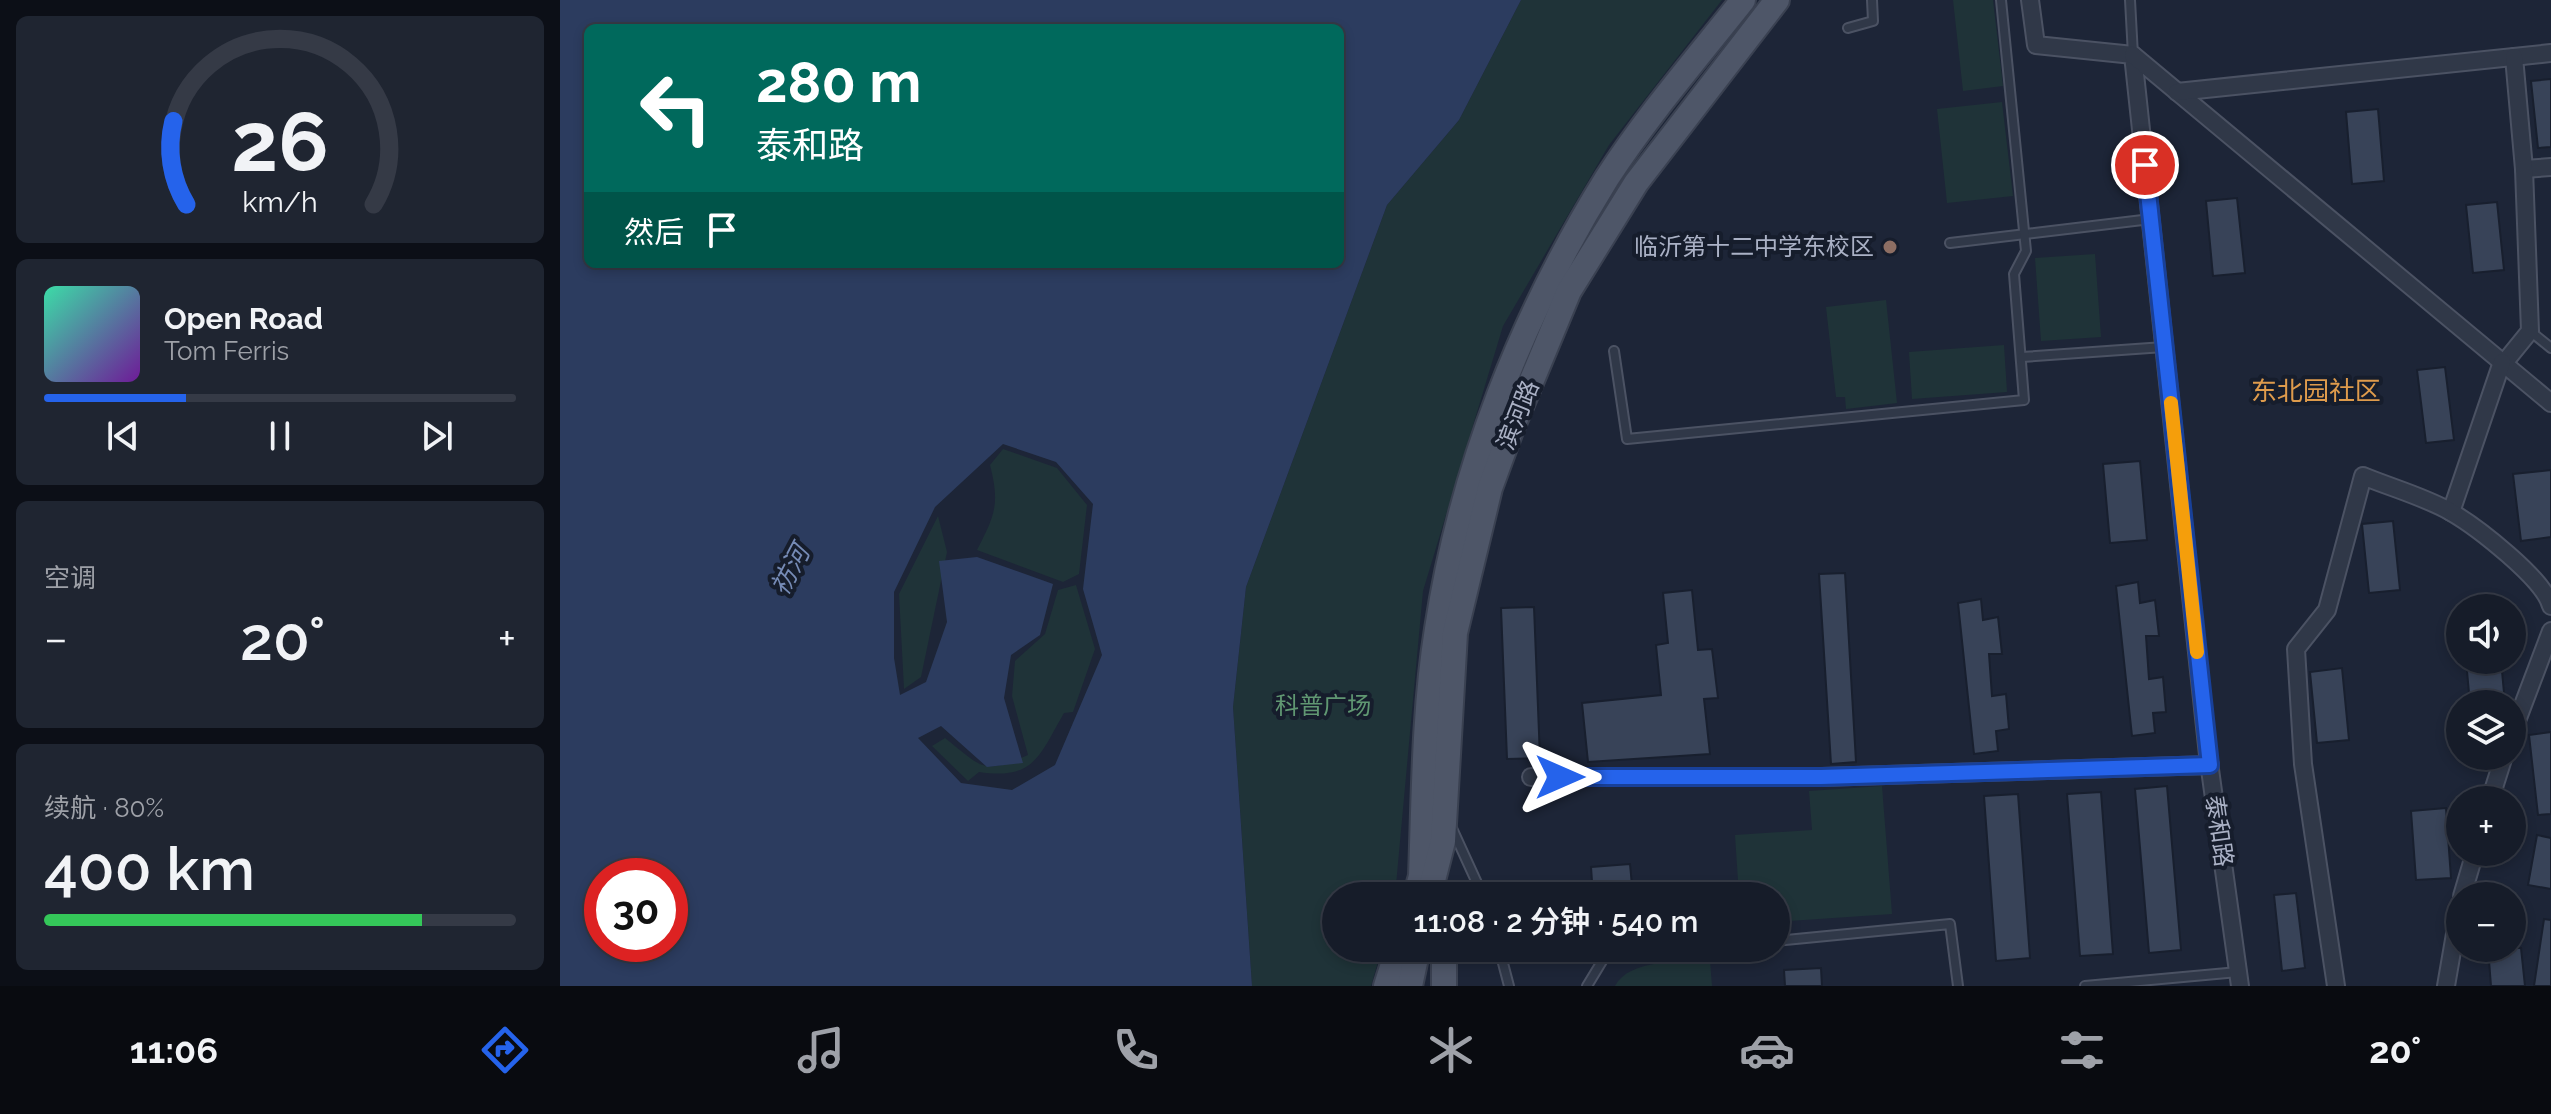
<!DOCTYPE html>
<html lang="zh">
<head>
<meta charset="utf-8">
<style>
  :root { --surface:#161c29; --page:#1f2531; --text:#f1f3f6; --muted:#9ea1a8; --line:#353a46; --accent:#2563eb }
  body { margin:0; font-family:Raleway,"Noto Sans SC",sans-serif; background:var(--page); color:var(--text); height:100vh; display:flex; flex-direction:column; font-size:30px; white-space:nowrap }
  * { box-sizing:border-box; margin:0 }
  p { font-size:26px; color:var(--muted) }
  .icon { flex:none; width:44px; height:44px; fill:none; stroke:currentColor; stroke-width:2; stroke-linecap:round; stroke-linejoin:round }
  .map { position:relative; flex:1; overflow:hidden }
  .drawer { display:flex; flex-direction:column; gap:16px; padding:16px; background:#0c0f17; width:560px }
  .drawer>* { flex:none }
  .banner { position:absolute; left:24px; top:24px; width:760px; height:244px; border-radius:12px; box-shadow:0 4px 12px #0003,0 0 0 2px var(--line); background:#00695c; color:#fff; overflow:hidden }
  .fabs { position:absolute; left:1886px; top:594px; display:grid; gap:16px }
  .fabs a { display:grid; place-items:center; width:80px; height:80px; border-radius:50%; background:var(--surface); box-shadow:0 4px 12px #0003,0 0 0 2px var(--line); font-size:40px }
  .speed { position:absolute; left:24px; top:858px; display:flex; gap:16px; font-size:40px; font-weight:700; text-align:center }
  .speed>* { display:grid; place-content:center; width:104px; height:104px; border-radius:50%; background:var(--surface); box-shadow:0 4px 12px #0003,0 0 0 2px var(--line); line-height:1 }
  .speed .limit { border:12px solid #d22; background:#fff; color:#111 }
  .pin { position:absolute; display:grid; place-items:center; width:68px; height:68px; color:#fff; margin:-34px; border:4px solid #fff; border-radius:50%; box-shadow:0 2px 8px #0007 }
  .me { position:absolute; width:88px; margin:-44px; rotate:90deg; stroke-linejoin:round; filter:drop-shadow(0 0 6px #0008) }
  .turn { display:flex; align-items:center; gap:28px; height:168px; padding:0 40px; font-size:36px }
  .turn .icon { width:104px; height:104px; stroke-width:2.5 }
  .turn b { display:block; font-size:56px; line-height:68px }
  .then { display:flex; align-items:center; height:76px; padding:0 40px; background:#0003; gap:16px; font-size:30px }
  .big { font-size:60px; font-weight:600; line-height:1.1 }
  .drawer .tile { flex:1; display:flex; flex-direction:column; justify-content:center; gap:12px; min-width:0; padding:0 28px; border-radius:12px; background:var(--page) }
  .drawer .dial { align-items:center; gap:0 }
  .dial svg { height:208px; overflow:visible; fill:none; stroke:var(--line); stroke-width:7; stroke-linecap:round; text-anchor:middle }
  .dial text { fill:var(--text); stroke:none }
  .song { display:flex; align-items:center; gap:24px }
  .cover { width:96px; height:96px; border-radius:12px; background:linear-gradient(135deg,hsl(160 70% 55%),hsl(280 70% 35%)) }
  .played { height:8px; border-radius:4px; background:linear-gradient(90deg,var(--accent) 30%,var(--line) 30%) }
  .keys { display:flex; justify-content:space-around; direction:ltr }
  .heat { display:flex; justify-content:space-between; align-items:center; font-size:44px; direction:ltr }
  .charge { height:12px; border-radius:6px; background:linear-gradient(90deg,#34c759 80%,var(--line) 0) }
  .trip { position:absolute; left:762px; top:882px; width:468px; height:80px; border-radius:40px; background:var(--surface); box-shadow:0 4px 12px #0003,0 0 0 2px var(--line); font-weight:600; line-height:80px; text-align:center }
  .menu { display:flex; height:128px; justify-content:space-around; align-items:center; background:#090b10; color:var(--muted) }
  .menu .icon { width:56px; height:56px }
  .menu .active { color:var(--accent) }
  .menu b { font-size:36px; color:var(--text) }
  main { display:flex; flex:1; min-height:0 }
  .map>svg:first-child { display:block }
  .green { fill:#1f3338 }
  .water { fill:#2c3c5f; fill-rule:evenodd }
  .building { fill:#384358; stroke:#181f2e; stroke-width:2 }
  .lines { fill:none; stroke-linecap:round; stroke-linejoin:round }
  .lane-casing { stroke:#4b5263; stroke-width:12 }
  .street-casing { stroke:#4b5263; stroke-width:20 }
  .primary-casing { stroke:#3a4151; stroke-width:28 }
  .lane { stroke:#303848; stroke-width:8 }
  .street { stroke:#303848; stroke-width:16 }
  .primary { stroke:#4e5668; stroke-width:24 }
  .route-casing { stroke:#184099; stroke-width:20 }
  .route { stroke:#2563eb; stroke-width:14 }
  .slow { stroke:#f59e0b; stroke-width:14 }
  .education-dot { fill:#8d6e63; stroke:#161d2c; stroke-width:3 }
  .labels { text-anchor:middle; stroke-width:8; stroke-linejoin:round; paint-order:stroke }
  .poi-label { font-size:24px; fill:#aab1c5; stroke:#161d2c; text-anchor:end }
  .street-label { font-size:24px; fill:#aab1c5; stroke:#161d2c }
  .park-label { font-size:24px; fill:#609772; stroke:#161d2c }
  .neighbourhood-label { font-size:26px; fill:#de9b4c; stroke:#161d2c }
  .water-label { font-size:26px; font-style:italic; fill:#768bb6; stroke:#161d2c }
</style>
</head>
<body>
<main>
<section class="drawer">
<div class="tile dial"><svg viewBox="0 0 100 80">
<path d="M14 69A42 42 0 1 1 86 69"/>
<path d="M14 69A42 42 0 0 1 9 37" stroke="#2563eb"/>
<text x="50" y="56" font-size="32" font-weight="700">26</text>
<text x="50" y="72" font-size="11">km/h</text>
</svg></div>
<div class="tile">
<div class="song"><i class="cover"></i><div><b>Open Road</b><p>Tom Ferris</p></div></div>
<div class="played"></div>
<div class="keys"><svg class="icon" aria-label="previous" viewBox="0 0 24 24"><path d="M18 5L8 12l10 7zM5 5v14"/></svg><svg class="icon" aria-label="pause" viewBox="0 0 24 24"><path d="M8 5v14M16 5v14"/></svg><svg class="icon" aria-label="next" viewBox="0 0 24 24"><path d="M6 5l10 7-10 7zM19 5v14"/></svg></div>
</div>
<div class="tile"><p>空调</p>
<div class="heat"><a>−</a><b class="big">20°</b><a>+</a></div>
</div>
<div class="tile"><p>续航 · 80%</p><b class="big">400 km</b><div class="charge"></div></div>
</section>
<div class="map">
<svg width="1991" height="986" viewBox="0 0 1991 986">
  <rect width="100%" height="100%" fill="#1d2537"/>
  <g class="green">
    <path d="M961,0H1162L1049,145L943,326L863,591L835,896H776V948H822L811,986H692L673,707L686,587L827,205L899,120Z"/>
    <path d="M1393,0H1433L1443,86L1403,91Z"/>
    <path d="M1442,102L1453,196L1387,203L1377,109Z"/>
    <path d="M1535,254L1541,337L1481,341L1475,258Z"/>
    <path d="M1326,300L1337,403L1286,409L1285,397H1276L1266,307Z"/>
    <path d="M1444,345L1447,392L1352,399L1349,352Z"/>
    <path d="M443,449L497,468L527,505L519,574L503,582L417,550C435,515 440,504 430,465Z"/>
    <path d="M378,516L387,552L361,677L344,689L339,594Z"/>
    <path d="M516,585L535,649L513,712L504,713C479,756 475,780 419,772L408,781L372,746L385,738C423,768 422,775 468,755L452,696L455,661L485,634L498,590Z"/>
    <path d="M1322,786L1332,914L1216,922V896H1179L1175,835L1252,830L1249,791Z"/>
    <path d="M1150,960L1152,986H1055C1070,958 1123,962 1150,960Z"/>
  </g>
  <path class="water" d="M0,0H961L899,120L827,205L686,587L673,707L692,986H0ZM28,28H780V264H28ZM443,444L496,462L533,504L523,589L542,655L495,765L452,790L401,783L358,738L381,726L427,767L463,763L444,698L451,655L480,635L493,584L417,557L379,561L387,622L366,682L340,695L334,658V592L375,507ZM42,876H110V944H42Z"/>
  <g class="building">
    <path d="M1991,79V147L1978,148L1971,81Z"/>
    <path d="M1818,109L1824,181L1792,184L1786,112Z"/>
    <path d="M1677,198L1685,273L1653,276L1646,201Z"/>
    <path d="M1937,202L1944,270L1913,273L1906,205Z"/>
    <path d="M1885,367L1894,440L1866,443L1857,370Z"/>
    <path d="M1580,461L1587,540L1550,543L1543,464Z"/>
    <path d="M1991,470V537L1961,541L1953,474Z"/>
    <path d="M1833,521L1840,590L1809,593L1802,524Z"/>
    <path d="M1285,573L1296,762L1271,764L1259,574Z"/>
    <path d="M1578,582L1580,603L1595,600L1599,636H1586L1589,679L1603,677L1606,712L1593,713L1595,733L1572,736L1556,586Z"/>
    <path d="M1132,590L1138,650L1152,649L1158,698L1144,699L1150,754L1028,762L1022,703L1101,695L1096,645L1108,643L1103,593Z"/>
    <path d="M1421,599L1423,620L1438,617L1442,654H1429L1432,696L1446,694L1449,729L1436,731L1438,751L1414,754L1398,603Z"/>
    <path d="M974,607L980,758L947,759L941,608Z"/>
    <path d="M1906,660H1941L1945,704H1910Z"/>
    <path d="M1782,668L1789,740L1757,743L1750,672Z"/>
    <path d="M1991,732V814L1978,815L1969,735Z"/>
    <path d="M1607,786L1621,950L1589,953L1575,789Z"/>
    <path d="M1541,792L1553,954L1520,956L1507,794Z"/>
    <path d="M1458,794L1470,958L1436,961L1424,796Z"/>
    <path d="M1886,808L1891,878L1856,880L1851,811Z"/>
    <path d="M1977,835L1991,838V889L1968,885Z"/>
    <path d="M1070,864L1073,896H1033L1031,867Z"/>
    <path d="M1736,893L1745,968L1722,971L1714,895Z"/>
    <path d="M1984,919L1991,920V986H1974Z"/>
    <path d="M1928,948H1961L1965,986H1931Z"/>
    <path d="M1261,968L1262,986H1225L1224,970Z"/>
  </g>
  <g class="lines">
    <defs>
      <g id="lane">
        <path d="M1570,0L1573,55"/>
        <path d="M1288,28L1313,21L1312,0"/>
        <path d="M1390,243L1591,219"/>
        <path d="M1970,331L1991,348"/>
        <path d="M1054,351L1067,439L1464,400L1454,274L1466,251L1441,0"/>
        <path d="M1462,357L1604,347"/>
        <path d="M890,824L923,896"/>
        <path d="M1216,941L1390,924L1398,986"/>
        <path d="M939,948L949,986"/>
        <path d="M1027,986L1044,958L1147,948"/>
        <path d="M1525,986L1678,972"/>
      </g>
      <g id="street">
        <path d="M1470,0L1476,45L1573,55L1648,755L1680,986"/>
        <path d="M1573,55L1991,403"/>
        <path d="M1617,92L1991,53"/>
        <path d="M1964,169L1991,167"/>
        <path d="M1944,363L1970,331L1964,169L1954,57"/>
        <path d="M1891,512L1942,362"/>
        <path d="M1952,734L1991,631"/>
        <path d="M971,777H1261L1650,765"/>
        <path d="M1930,800L1944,756"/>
        <path d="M1902,896L1915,852"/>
        <path d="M1776,986L1743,764L1736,649L1767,610L1803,476C1832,488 1865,497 1891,512C1917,527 1984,579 1991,606"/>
        <path d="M1886,986L1900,905"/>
      </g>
      <g id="primary">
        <path d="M857,890L861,876C864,794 864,710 877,629C901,469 962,315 1047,178C1087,116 1137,58 1183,0"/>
        <path d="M869,896L883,841L895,633L930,488L952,428L1009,291L1076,183L1217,0"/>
        <path d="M884,948V986"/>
        <path d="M826,986L838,948"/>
        <path d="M850,986L858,948"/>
      </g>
    </defs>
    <use href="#lane" class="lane-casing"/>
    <use href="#street" class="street-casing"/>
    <use href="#primary" class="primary-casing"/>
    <use href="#lane" class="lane"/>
    <use href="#street" class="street"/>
    <use href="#primary" class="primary"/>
  </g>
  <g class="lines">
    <defs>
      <path id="route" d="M1000,777H1261L1650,765L1585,165"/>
    </defs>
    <use href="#route" class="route-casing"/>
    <use href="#route" class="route"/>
    <path class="slow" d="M1611,403L1637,652"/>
  </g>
  <circle class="education-dot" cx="1330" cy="247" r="8"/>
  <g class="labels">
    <g class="poi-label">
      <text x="1314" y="255">临沂第十二中学东校区</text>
    </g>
    <g class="street-label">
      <text transform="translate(958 415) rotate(-68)" y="8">滨河路</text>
      <text transform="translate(1659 831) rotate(82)" y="8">泰和路</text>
    </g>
    <g class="park-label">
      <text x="763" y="714">科普广场</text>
    </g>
    <g class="neighbourhood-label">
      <text x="1756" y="400">东北园社区</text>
    </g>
    <g class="water-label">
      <text transform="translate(230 570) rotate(-62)" y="9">祊河</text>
    </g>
  </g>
</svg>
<div class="fabs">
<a><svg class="icon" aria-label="sound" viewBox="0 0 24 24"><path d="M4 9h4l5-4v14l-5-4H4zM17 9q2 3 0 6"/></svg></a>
<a><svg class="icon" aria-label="layers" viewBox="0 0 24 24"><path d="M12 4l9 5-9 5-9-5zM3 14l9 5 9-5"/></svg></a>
<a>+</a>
<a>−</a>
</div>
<div class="speed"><div class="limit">30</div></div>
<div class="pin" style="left:1585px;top:165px;background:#d93025"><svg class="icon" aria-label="arrive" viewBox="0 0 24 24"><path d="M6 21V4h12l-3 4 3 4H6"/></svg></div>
<svg class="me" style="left:1000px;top:777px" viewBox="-20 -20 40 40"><path d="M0-17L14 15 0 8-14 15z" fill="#2563eb" stroke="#fff" stroke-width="4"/></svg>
<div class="trip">11:08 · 2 分钟 · 540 m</div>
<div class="banner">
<div class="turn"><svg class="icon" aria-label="left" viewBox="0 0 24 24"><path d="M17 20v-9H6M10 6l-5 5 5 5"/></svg><div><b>280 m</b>泰和路</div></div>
<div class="then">然后<svg class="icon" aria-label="arrive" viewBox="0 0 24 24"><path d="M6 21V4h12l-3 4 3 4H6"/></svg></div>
</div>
</div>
</main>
<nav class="menu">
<b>11:06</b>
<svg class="icon active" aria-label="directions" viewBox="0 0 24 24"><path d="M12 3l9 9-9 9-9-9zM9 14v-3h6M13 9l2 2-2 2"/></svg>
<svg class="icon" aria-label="music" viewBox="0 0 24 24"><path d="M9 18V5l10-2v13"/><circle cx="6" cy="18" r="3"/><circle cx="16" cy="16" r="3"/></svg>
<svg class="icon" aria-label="phone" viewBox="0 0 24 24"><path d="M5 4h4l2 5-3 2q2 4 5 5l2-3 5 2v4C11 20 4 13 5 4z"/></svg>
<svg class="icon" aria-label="climate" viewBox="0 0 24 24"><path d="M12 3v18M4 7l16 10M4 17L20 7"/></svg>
<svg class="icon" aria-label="car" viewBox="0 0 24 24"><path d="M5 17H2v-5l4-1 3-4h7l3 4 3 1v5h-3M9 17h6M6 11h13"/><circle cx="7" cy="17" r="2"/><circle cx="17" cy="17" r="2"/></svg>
<svg class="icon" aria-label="filters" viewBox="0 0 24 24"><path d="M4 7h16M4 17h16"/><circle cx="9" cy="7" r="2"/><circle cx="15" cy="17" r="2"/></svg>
<b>20°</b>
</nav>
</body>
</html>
